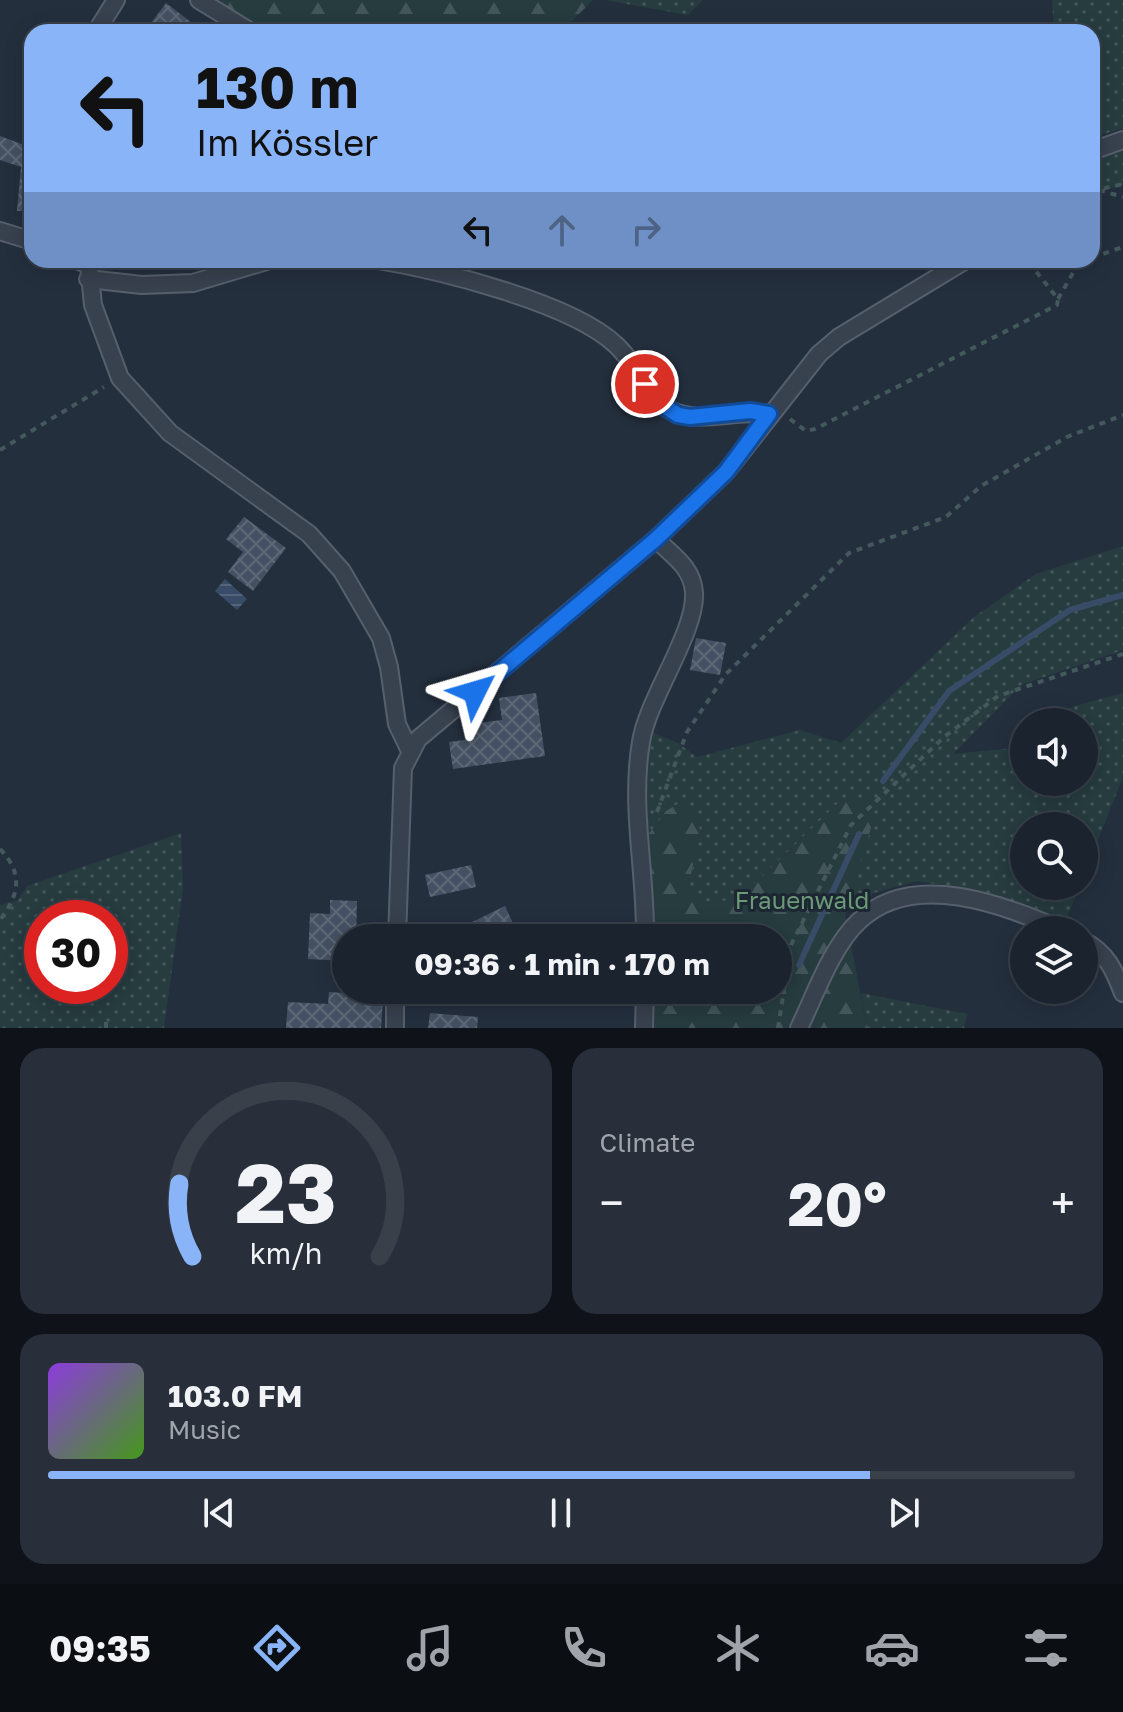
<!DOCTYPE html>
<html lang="en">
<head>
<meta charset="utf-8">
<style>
  :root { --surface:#1b232e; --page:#282f3a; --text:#f1f3f6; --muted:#a0a4aa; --line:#39404a; --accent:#8ab4f8 }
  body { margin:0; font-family:"Golos Text",sans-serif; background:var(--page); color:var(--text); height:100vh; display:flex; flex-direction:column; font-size:30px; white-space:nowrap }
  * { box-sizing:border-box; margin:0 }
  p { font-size:26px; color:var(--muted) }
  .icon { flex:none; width:44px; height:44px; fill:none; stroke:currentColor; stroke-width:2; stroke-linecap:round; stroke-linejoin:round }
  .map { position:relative; height:1028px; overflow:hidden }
  .panel { display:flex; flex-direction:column; gap:20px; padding:20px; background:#0f1319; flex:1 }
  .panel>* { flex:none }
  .top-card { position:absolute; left:24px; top:24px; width:1076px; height:244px; border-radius:24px; box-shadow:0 4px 20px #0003,0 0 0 2px var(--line); background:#8ab4f8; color:#111; overflow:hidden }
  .controls { position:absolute; left:1010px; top:708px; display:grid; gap:16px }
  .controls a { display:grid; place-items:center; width:88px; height:88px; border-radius:50%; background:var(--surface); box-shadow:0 4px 20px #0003,0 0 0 2px var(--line); font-size:40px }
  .speed { position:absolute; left:24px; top:900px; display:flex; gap:16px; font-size:40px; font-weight:700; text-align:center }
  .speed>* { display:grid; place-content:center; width:104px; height:104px; border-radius:50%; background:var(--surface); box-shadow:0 4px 20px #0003,0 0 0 2px var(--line); line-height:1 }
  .speed .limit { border:12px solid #d22; background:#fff; color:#111 }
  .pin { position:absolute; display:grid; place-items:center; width:68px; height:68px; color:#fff; margin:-34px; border:4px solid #fff; border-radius:50%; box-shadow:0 2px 8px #0007 }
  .me { position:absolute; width:88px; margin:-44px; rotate:50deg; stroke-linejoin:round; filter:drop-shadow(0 0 6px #0008) }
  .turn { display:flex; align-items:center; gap:28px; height:168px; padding:0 40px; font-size:36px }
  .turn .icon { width:104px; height:104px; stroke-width:2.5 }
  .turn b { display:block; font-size:56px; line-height:68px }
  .lanes { display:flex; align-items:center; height:76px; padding:0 40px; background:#0003; justify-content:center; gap:40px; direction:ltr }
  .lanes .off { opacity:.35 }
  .big { font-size:60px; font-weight:700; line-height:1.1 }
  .panel .tile { flex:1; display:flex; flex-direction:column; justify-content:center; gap:12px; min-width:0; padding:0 28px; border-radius:24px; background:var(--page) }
  .panel .dial { align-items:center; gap:0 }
  .dial svg { height:208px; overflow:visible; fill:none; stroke:var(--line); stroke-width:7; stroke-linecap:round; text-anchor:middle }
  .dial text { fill:var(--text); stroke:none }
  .song { display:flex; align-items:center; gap:24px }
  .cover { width:96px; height:96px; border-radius:12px; background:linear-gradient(135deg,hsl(270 70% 55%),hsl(100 70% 35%)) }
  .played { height:8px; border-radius:4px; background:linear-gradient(90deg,var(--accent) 80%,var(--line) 80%) }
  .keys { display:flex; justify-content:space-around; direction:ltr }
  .heat { display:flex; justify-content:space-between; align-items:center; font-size:44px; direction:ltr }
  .panel .tiles { flex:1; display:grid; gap:20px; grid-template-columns:1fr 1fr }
  .tile:last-child { grid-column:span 2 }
  .trip { position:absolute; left:332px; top:924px; width:460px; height:80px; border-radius:40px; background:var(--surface); box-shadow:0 4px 20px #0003,0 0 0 2px var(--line); font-weight:700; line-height:80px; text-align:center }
  .tabs { display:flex; height:128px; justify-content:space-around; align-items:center; background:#0b0e12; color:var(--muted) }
  .tabs .icon { width:56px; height:56px }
  .tabs .selected { color:var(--accent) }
  .tabs b { font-size:36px; color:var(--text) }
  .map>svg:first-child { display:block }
  .grass { fill:url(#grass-dots); fill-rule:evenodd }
  .forest { fill:url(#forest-firs) }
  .water { fill:url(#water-rules) }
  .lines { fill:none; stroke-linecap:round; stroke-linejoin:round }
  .stream { stroke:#394c67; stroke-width:6 }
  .building { fill:url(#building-cross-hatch) }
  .street-casing { stroke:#565f6c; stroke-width:20 }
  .path { stroke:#44595c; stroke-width:4; stroke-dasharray:6 6; stroke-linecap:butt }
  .street { stroke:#38414e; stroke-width:16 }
  .route-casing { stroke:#114b97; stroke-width:20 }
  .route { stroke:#1a73e8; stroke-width:14 }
  .labels { text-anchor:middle; stroke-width:6; stroke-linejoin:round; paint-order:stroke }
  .park-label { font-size:24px; fill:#6b9a76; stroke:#1d2633 }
</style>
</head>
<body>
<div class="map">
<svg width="1123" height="1028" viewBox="0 0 1123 1028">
  <defs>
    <pattern id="grass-dots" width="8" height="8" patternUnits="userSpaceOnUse" patternTransform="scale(2)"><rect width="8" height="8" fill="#263c3f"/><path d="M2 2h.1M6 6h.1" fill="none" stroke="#435659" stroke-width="1.8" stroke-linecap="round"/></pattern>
    <pattern id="forest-firs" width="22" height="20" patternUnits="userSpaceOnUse" patternTransform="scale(2)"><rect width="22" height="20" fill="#263c3f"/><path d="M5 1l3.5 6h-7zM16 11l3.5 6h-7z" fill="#435659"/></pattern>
    <pattern id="water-rules" width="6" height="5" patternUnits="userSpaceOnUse" patternTransform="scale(2)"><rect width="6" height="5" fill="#394c67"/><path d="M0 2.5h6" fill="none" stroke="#53647b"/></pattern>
    <pattern id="building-cross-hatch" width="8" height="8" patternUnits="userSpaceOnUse" patternTransform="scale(2)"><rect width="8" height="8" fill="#455162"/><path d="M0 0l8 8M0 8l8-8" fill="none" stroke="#5d6877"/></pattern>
  </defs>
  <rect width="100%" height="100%" fill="#242f3e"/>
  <g class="grass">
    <path d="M605,0H703L688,15Z"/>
    <path d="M1052,0H1123V128L1092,138V32H1054Z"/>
    <path d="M1123,150V185L1092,193V160Z"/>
    <path d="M1123,546V650L1021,685L953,754L1024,747V782H1084V722H1035V717L1123,693V777L1084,875V826H1024V886H1080L1065,922L971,890L917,881L874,893L845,913L875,815L839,802L738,900L697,903L688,888L700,833L641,844L649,731L678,743L697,757L800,730L841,743L974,617L1036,574Z"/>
    <path d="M181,833L183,888L164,1028H0V905L18,900L27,886ZM42,918H110V986H42Z"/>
    <path d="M861,993L967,1014L964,1028H867Z"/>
  </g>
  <g class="forest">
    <path d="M215,0H593L561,32H266Z"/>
    <path d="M868,797L875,815L845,913L867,1028H638V990H778V938H639L641,844L666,811L684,800L698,814L700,833L688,888L697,902L738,900L839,802Z"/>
  </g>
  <path class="water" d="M225,579L247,599L237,610L215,591Z"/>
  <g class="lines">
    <g class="stream">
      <path d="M883,781L949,691L1070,610L1123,595"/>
      <path d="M799,965L859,834"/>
    </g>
  </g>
  <g class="building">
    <path d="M166,3L204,32H155L148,27Z"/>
    <path d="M0,136L32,148V211H17L21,167L0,160Z"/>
    <path d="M244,517L286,548L253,591L228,572L243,552L226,539Z"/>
    <path d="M696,638L726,643L720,675L690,670Z"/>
    <path d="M536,693L545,756L453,769L449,742L472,739L470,724L502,720L499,698Z"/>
    <path d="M471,865L476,887L430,897L425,875Z"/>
    <path d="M330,900L357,901L356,938H346V961L308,959L310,913L330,914Z"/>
    <path d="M505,906L520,938H470L464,926Z"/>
    <path d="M418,923L450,927L449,938H416Z"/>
    <path d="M545,928L550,938H523Z"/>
    <path d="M329,992L359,994V999L383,1001L381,1028H286L288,1002L328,1004Z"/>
    <path d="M430,1013L478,1017L477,1028H428Z"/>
  </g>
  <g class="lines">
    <defs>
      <g id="street">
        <path d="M199,0L251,32"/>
        <path d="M96,32L116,0"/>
        <path d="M1092,151L1123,140"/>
        <path d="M0,231L32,241"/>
        <path d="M77,260L89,265L93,305L120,378L170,433L309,534L342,571L381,638L389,667L397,724L410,751"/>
        <path d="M378,260C439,270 572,303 616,345C633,361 646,385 661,404C691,429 734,408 769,414"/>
        <path d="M88,279L142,285L193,283L270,260"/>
        <path d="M397,938L403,768L418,739L656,539L726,472L819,354L839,337L966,260"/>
        <path d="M645,938C646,872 630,807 641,742C647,700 697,631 694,592C692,567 673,556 656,539"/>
        <path d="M1084,941C1107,953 1114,970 1123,993"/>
        <path d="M395,1028V990"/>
        <path d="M644,1028L645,990"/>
        <path d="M799,1028C815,995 832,946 859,921C913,869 1003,905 1062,930"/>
      </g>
    </defs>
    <use href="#street" class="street-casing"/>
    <g class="path">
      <path d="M1099,190L1123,197"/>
      <path d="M1092,191L1123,184"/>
      <path d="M1092,258L1123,247"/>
      <path d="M1058,299L1078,264L1088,260"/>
      <path d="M790,419L806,431L815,429L1057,305L1058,299L1027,260"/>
      <path d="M0,450L104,387"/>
      <path d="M657,812L687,732L726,674L849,553L946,517L981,486L1067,437L1123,415"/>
      <path d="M0,849C24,874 19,895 0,920"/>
      <path d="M106,1022V1028"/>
      <path d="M778,1028L791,945L851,825L944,737L998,696L1123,654"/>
    </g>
    <use href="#street" class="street"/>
  </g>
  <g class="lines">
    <defs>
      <path id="route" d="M475,692L656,539L726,472L769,414L750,411L690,417L678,415L661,404L645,384"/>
    </defs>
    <use href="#route" class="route-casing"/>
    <use href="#route" class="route"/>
  </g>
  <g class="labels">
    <g class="park-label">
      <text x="802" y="909">Frauenwald</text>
    </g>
  </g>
</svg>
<div class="controls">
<a><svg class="icon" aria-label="sound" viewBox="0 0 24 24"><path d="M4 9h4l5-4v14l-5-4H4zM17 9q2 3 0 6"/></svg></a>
<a><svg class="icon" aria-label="search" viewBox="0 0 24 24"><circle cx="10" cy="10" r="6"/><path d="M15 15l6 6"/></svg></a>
<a><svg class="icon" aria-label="layers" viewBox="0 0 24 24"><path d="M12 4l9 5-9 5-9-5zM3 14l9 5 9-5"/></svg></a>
</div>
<div class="speed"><div class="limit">30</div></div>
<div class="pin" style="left:645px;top:384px;background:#d93025"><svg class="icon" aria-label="arrive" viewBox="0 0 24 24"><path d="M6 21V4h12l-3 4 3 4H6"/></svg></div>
<svg class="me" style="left:475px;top:692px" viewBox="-20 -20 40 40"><path d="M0-17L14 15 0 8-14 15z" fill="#1a73e8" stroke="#fff" stroke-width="4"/></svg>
<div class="trip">09:36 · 1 min · 170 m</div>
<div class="top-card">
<div class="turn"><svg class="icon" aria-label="left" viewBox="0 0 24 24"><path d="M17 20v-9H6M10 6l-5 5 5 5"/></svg><div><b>130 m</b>Im Kössler</div></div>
<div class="lanes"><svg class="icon" aria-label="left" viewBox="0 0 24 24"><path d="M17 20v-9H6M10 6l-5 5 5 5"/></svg><svg class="icon off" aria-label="ahead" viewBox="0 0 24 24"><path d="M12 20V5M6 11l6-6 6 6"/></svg><svg class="icon off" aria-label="right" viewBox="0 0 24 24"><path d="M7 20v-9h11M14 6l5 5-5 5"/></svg></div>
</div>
</div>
<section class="panel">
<div class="tiles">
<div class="tile dial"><svg viewBox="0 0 100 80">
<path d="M14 69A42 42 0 1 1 86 69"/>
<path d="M14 69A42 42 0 0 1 9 41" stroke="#8ab4f8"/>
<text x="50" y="56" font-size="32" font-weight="700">23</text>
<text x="50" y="72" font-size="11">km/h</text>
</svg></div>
<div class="tile"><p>Climate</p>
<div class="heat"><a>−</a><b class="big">20°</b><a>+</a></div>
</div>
<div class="tile">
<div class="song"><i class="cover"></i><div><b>103.0 FM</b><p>Music</p></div></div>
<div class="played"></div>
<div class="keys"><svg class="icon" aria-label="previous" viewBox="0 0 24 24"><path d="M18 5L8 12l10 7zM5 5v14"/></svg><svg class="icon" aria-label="pause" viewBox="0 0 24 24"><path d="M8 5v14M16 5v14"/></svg><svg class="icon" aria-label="next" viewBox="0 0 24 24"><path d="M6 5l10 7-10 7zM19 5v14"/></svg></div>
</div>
</div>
</section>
<nav class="tabs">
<b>09:35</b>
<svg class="icon selected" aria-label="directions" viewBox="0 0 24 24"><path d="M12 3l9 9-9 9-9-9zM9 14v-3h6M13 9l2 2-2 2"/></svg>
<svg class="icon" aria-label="music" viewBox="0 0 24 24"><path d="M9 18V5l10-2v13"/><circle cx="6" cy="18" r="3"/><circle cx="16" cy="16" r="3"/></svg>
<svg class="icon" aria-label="phone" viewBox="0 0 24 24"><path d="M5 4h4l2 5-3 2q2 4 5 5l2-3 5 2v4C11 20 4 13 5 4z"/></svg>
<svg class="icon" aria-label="climate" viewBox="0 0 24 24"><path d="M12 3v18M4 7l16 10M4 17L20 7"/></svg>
<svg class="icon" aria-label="car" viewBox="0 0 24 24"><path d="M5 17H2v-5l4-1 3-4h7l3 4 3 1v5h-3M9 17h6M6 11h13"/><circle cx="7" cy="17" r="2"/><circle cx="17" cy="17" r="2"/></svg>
<svg class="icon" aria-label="filters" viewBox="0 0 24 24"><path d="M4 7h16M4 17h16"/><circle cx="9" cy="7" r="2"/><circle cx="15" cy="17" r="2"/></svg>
</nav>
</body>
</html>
